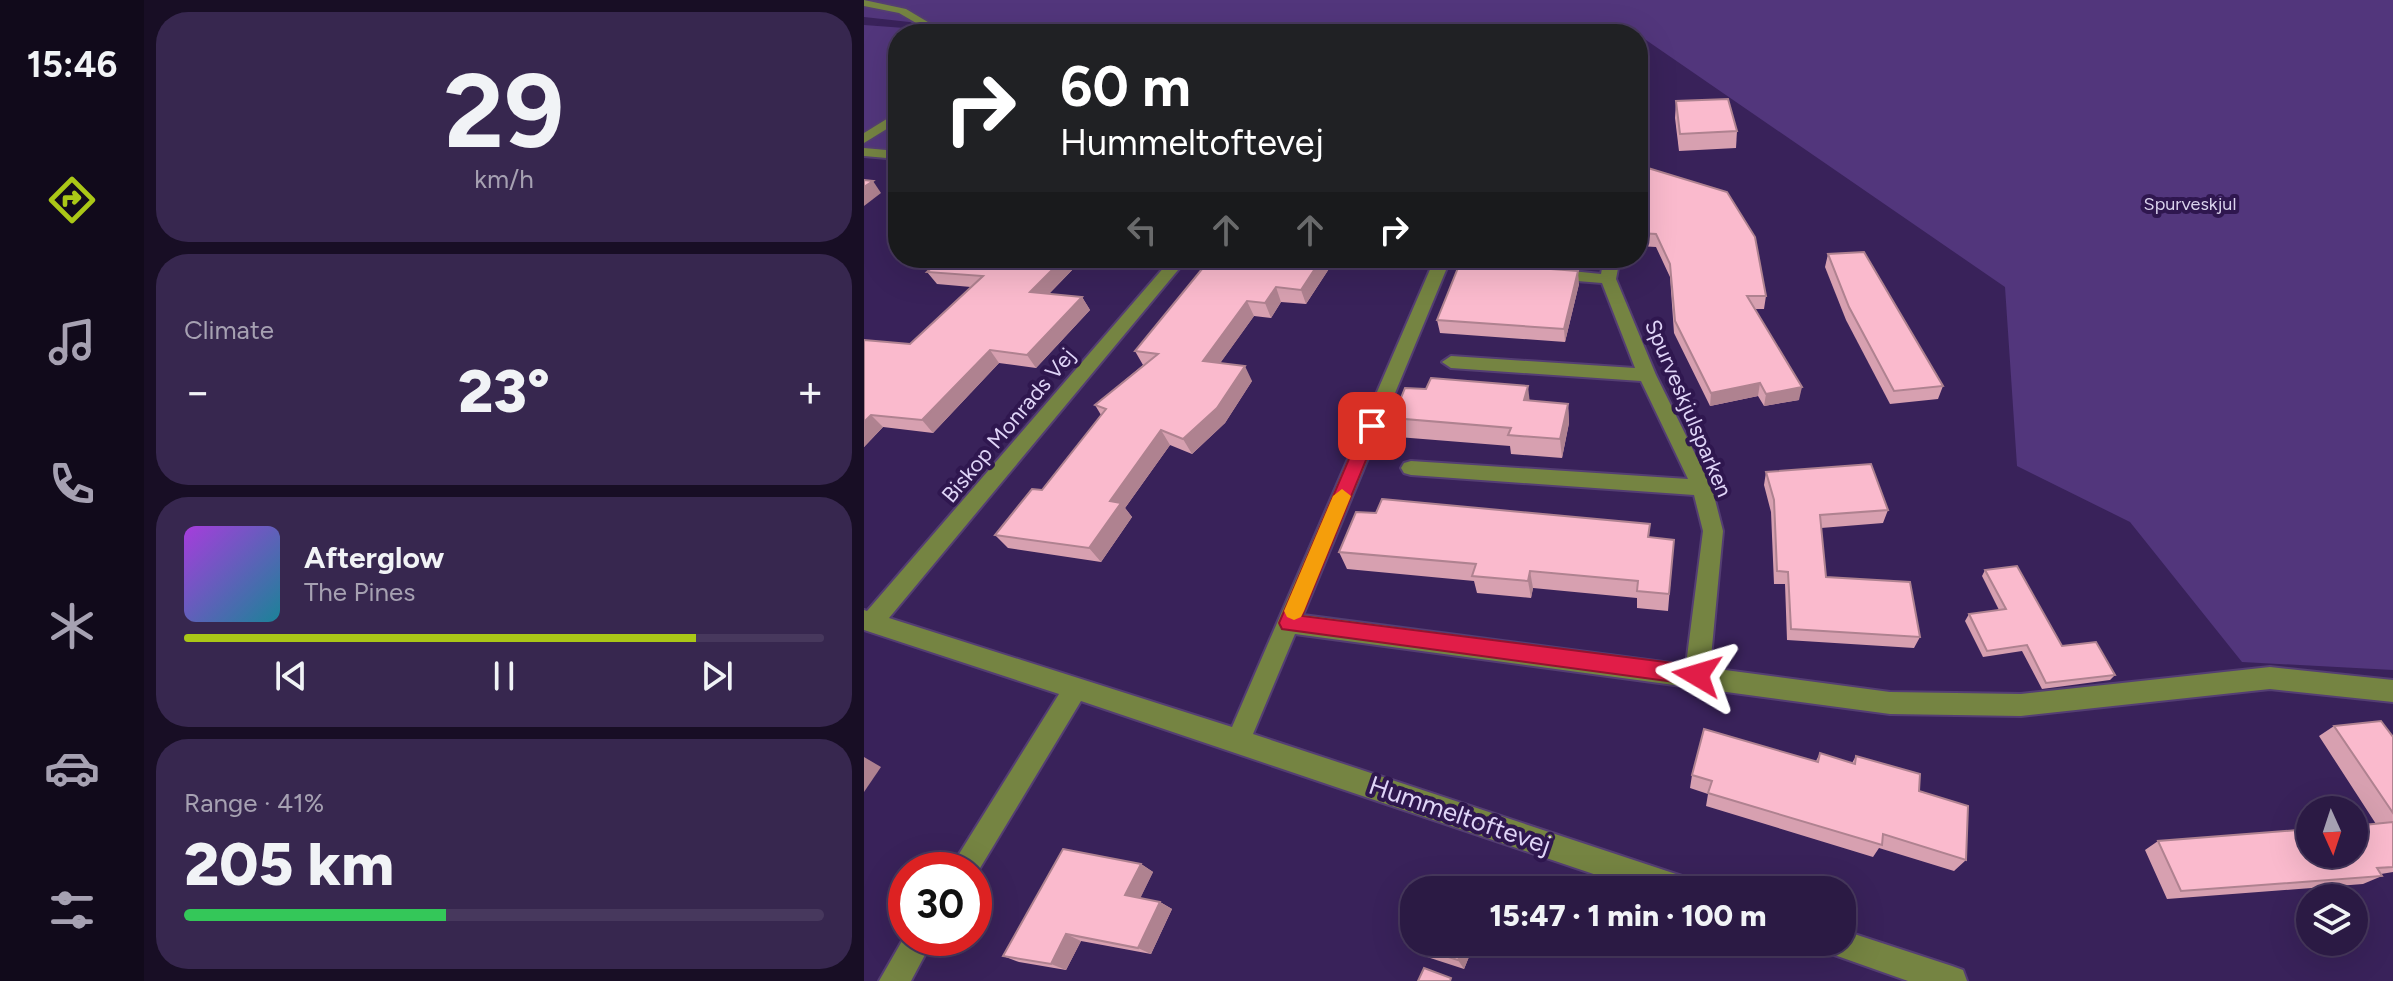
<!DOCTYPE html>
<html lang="en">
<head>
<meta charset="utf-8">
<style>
  :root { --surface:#2b1a44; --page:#37274f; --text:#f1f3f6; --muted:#a6a1b2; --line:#47385d; --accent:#aac717 }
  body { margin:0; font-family:Figtree,sans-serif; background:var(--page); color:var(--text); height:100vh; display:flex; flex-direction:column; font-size:30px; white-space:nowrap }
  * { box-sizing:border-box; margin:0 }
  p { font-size:26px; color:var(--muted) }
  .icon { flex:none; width:44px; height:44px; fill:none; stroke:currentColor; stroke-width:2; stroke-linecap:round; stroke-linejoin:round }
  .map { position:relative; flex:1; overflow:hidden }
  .panel { display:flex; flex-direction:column; gap:12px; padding:12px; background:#180e25; width:720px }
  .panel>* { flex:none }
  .top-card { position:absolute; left:24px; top:24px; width:760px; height:244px; border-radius:32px; box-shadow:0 8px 32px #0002,0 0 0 2px var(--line); background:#202124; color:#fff; overflow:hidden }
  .needle { width:52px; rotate:177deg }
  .buttons { position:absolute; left:1432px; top:796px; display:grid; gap:16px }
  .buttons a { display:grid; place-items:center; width:72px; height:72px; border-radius:50%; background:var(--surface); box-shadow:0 8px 32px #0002,0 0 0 2px var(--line); font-size:40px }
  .speed { position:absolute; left:24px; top:852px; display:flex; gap:16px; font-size:40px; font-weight:700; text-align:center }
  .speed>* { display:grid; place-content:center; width:104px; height:104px; border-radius:50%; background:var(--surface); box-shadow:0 8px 32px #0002,0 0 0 2px var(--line); line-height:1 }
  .speed .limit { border:12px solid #d22; background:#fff; color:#111 }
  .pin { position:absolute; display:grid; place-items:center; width:68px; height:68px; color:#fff; margin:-34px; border-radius:16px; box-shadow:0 4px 12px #0006 }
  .me { position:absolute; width:88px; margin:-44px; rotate:277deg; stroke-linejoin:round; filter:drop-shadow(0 0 6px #0008) }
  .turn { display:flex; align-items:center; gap:28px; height:168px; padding:0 40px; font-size:36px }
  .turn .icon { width:104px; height:104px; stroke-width:2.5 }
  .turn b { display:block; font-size:56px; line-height:68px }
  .lanes { display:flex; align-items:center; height:76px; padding:0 40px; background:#0003; justify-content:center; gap:40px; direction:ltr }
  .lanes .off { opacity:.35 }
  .big { font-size:60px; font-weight:800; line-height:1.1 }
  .panel .card { flex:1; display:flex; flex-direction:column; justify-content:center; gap:12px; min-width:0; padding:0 28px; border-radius:32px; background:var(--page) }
  .panel .dial { align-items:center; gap:0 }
  .dial b { font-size:104px; line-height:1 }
  .song { display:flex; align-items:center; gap:24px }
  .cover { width:96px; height:96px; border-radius:12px; background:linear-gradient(135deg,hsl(280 70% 55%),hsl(190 70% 35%)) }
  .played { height:8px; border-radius:4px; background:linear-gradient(90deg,var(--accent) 80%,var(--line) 80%) }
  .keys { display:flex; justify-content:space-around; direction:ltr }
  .heat { display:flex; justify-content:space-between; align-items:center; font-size:44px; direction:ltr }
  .charge { height:12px; border-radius:6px; background:linear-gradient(90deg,#34c759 41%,var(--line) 0) }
  .trip { position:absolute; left:536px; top:876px; width:456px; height:80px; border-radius:32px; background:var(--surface); box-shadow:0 8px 32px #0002,0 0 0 2px var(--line); font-weight:800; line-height:80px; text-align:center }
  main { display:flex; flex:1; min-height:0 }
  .menu { display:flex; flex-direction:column; width:144px; justify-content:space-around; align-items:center; background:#110a1b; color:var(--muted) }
  .menu .icon { width:56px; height:56px }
  .menu .active { color:var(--accent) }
  .menu b { font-size:36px; color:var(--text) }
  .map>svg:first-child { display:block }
  .green { fill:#52367c }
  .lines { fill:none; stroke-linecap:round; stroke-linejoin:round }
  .minor-casing { stroke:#543e73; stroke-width:4 }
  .minor { fill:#758442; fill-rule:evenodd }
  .wall { fill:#d7a0b0 }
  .shaded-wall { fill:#af8290 }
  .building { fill:#fabacd; stroke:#af8290; stroke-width:2 }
  .route { fill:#e11d48; stroke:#92132f; stroke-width:2 }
  .slow { fill:#f59e0b }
  .labels { text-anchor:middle; stroke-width:8; stroke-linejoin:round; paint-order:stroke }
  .far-park-label { font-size:18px; fill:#dad3ec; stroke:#2f174f }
  .street-label { font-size:22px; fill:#dfd4f7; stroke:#2f174f }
  .near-street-label { font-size:26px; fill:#dfd4f7; stroke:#2f174f }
</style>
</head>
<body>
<main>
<nav class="menu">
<b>15:46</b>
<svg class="icon active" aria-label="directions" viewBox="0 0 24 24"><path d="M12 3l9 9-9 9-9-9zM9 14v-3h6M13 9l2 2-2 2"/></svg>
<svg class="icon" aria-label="music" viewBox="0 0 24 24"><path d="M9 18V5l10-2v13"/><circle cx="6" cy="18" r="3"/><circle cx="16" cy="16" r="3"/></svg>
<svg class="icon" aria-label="phone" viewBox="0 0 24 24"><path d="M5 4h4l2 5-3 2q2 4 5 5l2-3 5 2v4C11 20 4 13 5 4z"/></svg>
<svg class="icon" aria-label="climate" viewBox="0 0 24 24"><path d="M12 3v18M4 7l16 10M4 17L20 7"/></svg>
<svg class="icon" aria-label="car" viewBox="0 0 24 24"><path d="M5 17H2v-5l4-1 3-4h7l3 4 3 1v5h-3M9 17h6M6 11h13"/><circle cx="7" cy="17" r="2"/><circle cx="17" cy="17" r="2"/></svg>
<svg class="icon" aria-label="filters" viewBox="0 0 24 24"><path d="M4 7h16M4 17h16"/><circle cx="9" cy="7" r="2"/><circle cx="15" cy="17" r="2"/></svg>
</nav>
<section class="panel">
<div class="card dial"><b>29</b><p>km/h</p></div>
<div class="card"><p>Climate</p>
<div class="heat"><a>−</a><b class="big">23°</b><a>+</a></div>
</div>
<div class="card">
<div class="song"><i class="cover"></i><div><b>Afterglow</b><p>The Pines</p></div></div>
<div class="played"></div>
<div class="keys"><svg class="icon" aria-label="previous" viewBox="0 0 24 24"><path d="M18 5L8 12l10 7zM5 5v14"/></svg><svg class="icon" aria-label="pause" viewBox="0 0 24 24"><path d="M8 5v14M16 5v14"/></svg><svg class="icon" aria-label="next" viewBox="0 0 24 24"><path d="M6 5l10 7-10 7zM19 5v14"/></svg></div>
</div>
<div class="card"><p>Range · 41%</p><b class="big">205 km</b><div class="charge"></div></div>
</section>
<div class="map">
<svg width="1529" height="981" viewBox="0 0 1529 981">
  <rect width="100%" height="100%" fill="#39225a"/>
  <g class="green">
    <path d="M0,0H1529V670L1378,662L1266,522L1153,466L1141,287L766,29L725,34H155L0,17Z"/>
    <path d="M0,25L122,34H34V150L0,147Z"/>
  </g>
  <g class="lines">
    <defs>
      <g id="minor">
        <path d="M0,0L42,9L84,34H71L35,13L0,6Z"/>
        <path d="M34,112V122L0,143V133Z"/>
        <path d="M0,148L34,151V159L0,156Z"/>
        <path d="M308,258H324L25,618L368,727L571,258H587L439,615L822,665L839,531L830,495L547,475L540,473L537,468L540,463L547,461L824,479L777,381L587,368L578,362L587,356L771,368L738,283L688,279L680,274L688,269L737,274L740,258H756L752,279L792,375L848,488L859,531L846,668L1026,692L1157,694L1406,667L1529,680V702L1406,689L1157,716L1026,714L431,634L389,734L818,876L828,880L832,890H777L217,701L110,878V870H85L195,694L0,630V610L3,611Z"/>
        <path d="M978,930L1088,966L1099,970L1103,981H1044L962,952L958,942H978Z"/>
        <path d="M42,934V938H70L47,981H15Z"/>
      </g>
    </defs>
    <use href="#minor" class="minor-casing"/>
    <use href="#minor" class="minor"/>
  </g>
  <g class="wall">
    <path d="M812,101L873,131L872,148L815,151L811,118Z"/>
    <path d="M774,165L902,296L900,309H890L935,400L900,406L894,396L846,406L810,333L806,277L792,247L774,246Z"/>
    <path d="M964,254L1079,386L1074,399L1026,404L982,320L961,267Z"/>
    <path d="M78,258H208L212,266L185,294L218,297L226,310L172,368L135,363L69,433L19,427L0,447V340L46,344L107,287L73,284L63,272Z"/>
    <path d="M347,258H472L442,304L417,302L407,318L390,316L356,363L388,381L361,423L328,454L306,445L261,508L268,517L237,562L144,548L131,535L178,490L237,415L231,405L279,365L271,351Z"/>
    <path d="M598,258H721L719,269L622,261L619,264L715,284L701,342L576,333L573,320Z"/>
    <path d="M666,401L704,404L705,423L698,458L647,454L646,446L534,437L529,418Z"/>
    <path d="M902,472L1024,510L1019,523L957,528L962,577L1056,637L1050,648L923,640L921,584H910L907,512L900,485Z"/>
    <path d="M512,513L786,524L785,537L810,540L804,611L773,608V598L669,588L667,598L613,593L610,581L483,569L475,552Z"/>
    <path d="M1121,570L1198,646L1251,675L1246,680L1178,689L1158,651L1119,657L1101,621L1105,614L1135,610L1118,576Z"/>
    <path d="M1470,726L1529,737V872L1517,874L1518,876L1499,884L1303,899L1281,850L1294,841L1512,824L1455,736Z"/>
    <path d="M956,753L988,763L992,756L1055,791L1102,860L1090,871L1015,848L1009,857L842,806L844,794L826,788L828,775L952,761Z"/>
    <path d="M277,864L289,872L276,898L296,902L308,909L287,954L217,941L202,970L155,962L139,956Z"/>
    <path d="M550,942H611L600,969L554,954L546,945Z"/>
  </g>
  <g class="shaded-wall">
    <path d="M9,181L17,193L0,206V187Z"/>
    <path d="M200,258H208L212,266L174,305L166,292Z"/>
    <path d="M458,258H472L442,304L437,290Z"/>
    <path d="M609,258H622V261L611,270Z"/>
    <path d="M714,271L715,284L701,342L700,329Z"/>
    <path d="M412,287L417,302L407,318L401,303Z"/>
    <path d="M218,297L226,310L172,368L163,355Z"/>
    <path d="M383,301L390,316L347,376L339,361Z"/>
    <path d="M126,350L135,363L69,433L58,420Z"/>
    <path d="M381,366L388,381L361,423L328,454L319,439Z"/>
    <path d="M896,383L894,396L846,406L847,393Z"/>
    <path d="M664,386L666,404L660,400Z"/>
    <path d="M938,387L935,400L900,406L902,394Z"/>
    <path d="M704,404L705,423L698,458L696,439Z"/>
    <path d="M7,415L19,427L0,447V422Z"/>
    <path d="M297,430L306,445L261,508L268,517L237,562L225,548L246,501Z"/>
    <path d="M666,571L669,588L667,598L664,581Z"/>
    <path d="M0,757L17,767L0,792Z"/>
    <path d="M277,864L289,872L274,903L261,895Z"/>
    <path d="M296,902L308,909L287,954L274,948Z"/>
    <path d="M202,934L217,941L202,970L187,964Z"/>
    <path d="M601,942H611L600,969L594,960Z"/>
  </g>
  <g class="building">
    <path d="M864,99L873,131L816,134L812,101Z"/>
    <path d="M774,165L863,192L891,237L902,296H883L938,387L902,394L896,383L847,393L811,321L806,264L792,234L774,233Z"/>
    <path d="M0,180L9,181L0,187Z"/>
    <path d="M1000,252L1079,386L1030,391L985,307L964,254Z"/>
    <path d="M78,258H200L166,292L218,297L163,355L126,350L58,420L7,415L0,422V340L46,344L119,276L63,272Z"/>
    <path d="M347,258H458L437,290L412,287L401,303L383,301L339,361L381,366L353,408L319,439L297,430L246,501L257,503L225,548L131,535L168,489L178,490L242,409L231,405L294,354L271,351Z"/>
    <path d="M598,258H610L620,264L714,271L700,329L573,320Z"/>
    <path d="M567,378L664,386L660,400L704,404L696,439L644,435L647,428L529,418L541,388L562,389Z"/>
    <path d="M1007,464L1024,510L956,515L962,577L1046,582L1056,637L927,629L924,572L913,571L910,500L902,472Z"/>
    <path d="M518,499L786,524L784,537L810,540L805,594L773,591L774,581L666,571L664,581L608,576L612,564L475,552L492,512L512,513Z"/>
    <path d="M1153,566L1198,646L1232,642L1251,675L1182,683L1163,645L1123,651L1105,614L1142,609L1121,570Z"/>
    <path d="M1517,721L1529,737V813L1470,726Z"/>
    <path d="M840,729L954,762L956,753L991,764L992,756L1056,774L1055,791L1104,806L1102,860L1019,834L1018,845L844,793L848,781L828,775Z"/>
    <path d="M1529,822V867L1513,868L1518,876L1317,891L1294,841L1446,829V854H1490V826Z"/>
    <path d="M199,849L277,864L261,895L296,902L274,948L202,934L187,964L139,956Z"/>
    <path d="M550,935V942H601L594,960L546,945Z"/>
    <path d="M560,968L587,978L586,981H554Z"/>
  </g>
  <path class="route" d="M508,420L516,426L438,616L833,666L840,668L844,675L840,682L833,685L418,629L415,623L499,426Z"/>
  <path class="slow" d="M478,489L487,496L440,611L437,617L430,620L423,617L420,611L469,496Z"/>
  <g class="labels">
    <g class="far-park-label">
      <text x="1326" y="210">Spurveskjul</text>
    </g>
    <g class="street-label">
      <text transform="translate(825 408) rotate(67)" y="8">Spurveskjulsparken</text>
      <text transform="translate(144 425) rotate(-50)" y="8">Biskop Monrads Vej</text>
    </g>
    <g class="near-street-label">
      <text transform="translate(596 815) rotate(19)" y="9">Hummeltoftevej</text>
    </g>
  </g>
</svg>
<div class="buttons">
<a><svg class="needle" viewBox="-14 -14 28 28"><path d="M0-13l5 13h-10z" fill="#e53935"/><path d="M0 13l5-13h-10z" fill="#a6a1b2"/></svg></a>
<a><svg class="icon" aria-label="layers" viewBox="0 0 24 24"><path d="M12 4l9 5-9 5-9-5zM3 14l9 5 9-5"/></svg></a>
</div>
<div class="speed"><div class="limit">30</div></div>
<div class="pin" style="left:508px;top:426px;background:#d93025"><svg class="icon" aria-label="arrive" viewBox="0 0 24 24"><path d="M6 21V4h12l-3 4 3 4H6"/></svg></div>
<svg class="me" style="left:833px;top:675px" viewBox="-20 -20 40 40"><path d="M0-17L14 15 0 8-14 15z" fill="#e11d48" stroke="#fff" stroke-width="4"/></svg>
<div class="trip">15:47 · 1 min · 100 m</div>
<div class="top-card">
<div class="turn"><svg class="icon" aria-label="right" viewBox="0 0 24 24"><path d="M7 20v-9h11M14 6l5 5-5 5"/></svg><div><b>60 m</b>Hummeltoftevej</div></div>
<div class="lanes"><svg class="icon off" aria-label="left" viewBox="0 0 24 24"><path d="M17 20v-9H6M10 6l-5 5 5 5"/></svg><svg class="icon off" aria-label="ahead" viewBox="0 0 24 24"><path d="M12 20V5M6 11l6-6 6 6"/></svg><svg class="icon off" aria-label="ahead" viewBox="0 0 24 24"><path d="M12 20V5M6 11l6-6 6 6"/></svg><svg class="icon" aria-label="right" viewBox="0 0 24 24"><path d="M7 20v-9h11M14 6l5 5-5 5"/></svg></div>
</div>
</div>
</main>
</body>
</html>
